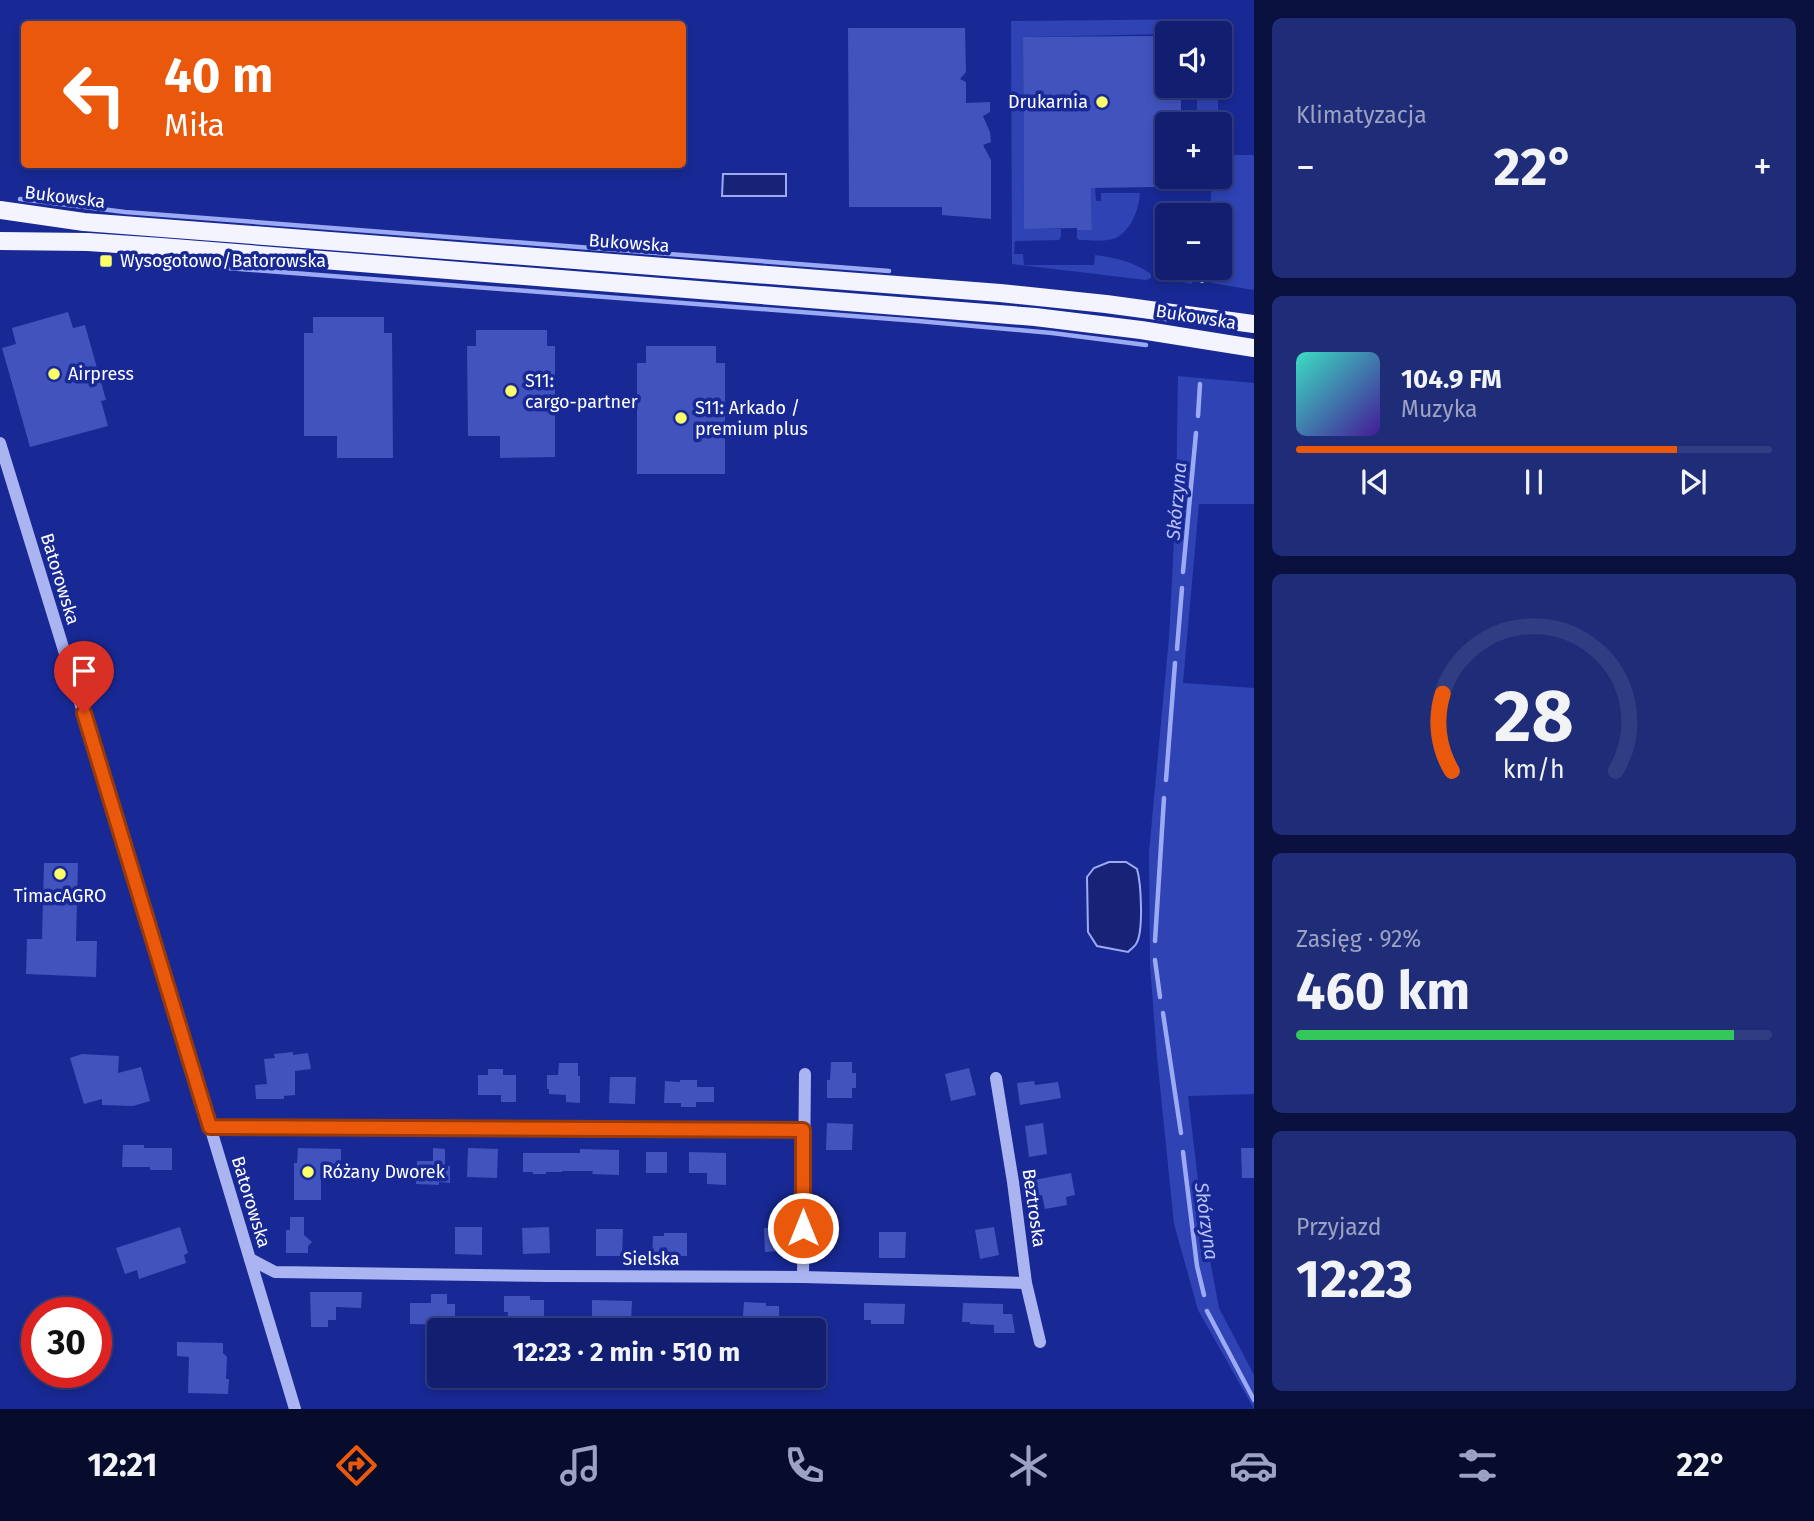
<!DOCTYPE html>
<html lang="pl">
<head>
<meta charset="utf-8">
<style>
  :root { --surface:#121f70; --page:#1f2c78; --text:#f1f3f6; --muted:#9ca2c3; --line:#313d83; --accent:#ea580c }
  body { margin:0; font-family:"Fira Sans",sans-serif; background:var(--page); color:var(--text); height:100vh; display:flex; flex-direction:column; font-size:26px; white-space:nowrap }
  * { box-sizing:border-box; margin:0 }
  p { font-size:23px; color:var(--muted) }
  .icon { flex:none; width:38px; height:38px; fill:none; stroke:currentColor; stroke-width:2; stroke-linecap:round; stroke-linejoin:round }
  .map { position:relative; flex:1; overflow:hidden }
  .sheet { display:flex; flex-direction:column; gap:18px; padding:18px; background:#0a113e; width:560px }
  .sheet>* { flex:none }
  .banner { position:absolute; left:21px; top:21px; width:665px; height:147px; border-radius:7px; box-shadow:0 4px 10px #0003,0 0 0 2px var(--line); background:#ea580c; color:#fff; overflow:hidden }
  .tools { position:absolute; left:1155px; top:21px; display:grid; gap:14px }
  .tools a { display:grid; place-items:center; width:77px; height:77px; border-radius:7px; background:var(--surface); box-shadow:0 4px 10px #0003,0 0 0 2px var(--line); font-size:35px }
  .speed { position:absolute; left:21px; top:1297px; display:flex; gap:14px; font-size:35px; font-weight:700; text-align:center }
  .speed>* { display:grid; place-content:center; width:91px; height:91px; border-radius:50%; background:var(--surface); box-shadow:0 4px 10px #0003,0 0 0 2px var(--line); line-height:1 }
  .speed .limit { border:10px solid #d22; background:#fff; color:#111 }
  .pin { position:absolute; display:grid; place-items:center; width:60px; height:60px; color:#fff; margin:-72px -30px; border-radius:50% 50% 50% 0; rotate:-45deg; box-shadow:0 0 7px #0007 }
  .pin .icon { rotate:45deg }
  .me { position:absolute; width:77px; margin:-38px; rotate:0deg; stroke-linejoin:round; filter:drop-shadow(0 0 5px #0008) }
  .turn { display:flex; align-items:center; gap:24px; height:147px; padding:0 28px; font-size:32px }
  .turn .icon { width:91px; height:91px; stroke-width:2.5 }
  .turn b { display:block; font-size:49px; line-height:60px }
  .big { font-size:52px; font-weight:700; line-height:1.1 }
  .sheet .tile { flex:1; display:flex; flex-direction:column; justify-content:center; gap:10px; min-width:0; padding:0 24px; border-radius:10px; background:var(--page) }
  .sheet .dial { align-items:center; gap:0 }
  .dial svg { height:182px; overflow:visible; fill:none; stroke:var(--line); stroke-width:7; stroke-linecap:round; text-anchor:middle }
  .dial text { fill:var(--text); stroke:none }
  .song { display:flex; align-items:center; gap:21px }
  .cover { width:84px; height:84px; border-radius:10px; background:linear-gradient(135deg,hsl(170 70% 55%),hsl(260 70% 35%)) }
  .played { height:7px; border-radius:4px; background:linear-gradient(90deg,var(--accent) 80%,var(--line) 80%) }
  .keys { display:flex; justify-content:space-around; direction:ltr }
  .heat { display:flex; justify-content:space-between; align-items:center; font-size:38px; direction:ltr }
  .charge { height:10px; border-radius:5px; background:linear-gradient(90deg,#34c759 92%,var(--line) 0) }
  .trip { position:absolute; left:427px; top:1318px; width:399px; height:70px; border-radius:7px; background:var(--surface); box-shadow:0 4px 10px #0003,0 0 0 2px var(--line); font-weight:700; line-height:70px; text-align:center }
  .tab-bar { display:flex; height:112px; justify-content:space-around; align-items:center; background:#070c2d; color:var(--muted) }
  .tab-bar .icon { width:49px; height:49px }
  .tab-bar .active { color:var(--accent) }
  .tab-bar b { font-size:32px; color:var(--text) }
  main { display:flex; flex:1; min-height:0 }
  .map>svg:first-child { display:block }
  .green { fill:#2f43b4 }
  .water { fill:#172377; stroke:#9caaf3; stroke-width:2 }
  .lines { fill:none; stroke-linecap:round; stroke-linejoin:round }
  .stream { stroke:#9caaf3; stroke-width:4.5 }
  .building { fill:#4153bc }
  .minor { stroke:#aab4f0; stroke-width:12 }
  .major { stroke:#f3f4ff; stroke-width:18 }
  .route-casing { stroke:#983908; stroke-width:18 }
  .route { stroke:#ea580c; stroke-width:12 }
  .poi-dot { fill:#fdff69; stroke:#182995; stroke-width:2.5 }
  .labels { text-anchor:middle; stroke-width:7; stroke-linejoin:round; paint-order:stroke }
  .poi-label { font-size:18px; fill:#fff; stroke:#182995; text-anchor:start }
  .street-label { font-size:18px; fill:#fff; stroke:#182995 }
  .water-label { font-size:19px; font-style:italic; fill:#b6c0f7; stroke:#182995 }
</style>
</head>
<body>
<main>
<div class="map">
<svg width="1254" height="1409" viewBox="0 0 1254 1409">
  <rect width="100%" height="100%" fill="#182995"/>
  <g class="green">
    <path d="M1217,19V33L1023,37L1024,228L1061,229V236L1059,240L1015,241L1014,254H1023L1024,265H1094L1095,255C1117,258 1132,261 1151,274V278L1146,280L1012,264L1011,21Z"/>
    <rect x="1197" y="86" width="21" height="38"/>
    <path d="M1220,155H1254V290L1212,283L1211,275L1194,274L1192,284L1176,281L1177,276L1174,274L1177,268H1220V215H1210L1212,177H1220Z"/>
    <path d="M1095,187L1096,201H1101V193H1140C1139,210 1130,233 1113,239C1103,242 1089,240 1079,240L1077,238V230L1092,229L1091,188Z"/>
    <path d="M1178,376L1254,383V504H1199L1183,683L1254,688V1094L1188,1096L1203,1222L1219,1308L1254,1375V1409L1198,1310L1174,1224L1157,1057L1150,964L1149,852L1169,637L1176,502Z"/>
  </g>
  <g class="water">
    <path d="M723,174H786V196H722Z"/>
    <path d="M1109,862H1126L1137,869C1141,883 1144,932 1136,944C1136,945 1129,951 1128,952L1097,946L1088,932L1087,877L1094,868Z"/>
  </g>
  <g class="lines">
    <g class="stream">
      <path d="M20,199L125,212L889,271"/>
      <path d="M175,264L918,321L1052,333L1146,345"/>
      <path d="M1202,281L1203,268"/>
      <path d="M1198,416L1200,384"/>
      <path d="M1183,572L1196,433"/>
      <path d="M1177,649L1182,588"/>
      <path d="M1166,780L1175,663"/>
      <path d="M1155,941L1164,798"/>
      <path d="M1155,960L1160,997"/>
      <path d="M1163,1013L1181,1133"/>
      <path d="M1183,1152L1197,1266L1204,1295"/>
      <path d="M1207,1311L1254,1400"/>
    </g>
  </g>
  <g class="building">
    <path d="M848,28H965L966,72L960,79L966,82V103L990,102V112L983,116L990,132L991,142L983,145L991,160V219L942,215V207H849Z"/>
    <path d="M1154,36L1155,85L1181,86V119H1155V187L1091,188L1092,230H1077V228L1024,229L1023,37Z"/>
    <path d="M68,312L73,328L85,325L106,400L101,401L108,426L30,447L2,348L16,344L12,328Z"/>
    <path d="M313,317H384V333H392L393,458H337V436H304V333H313Z"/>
    <path d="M476,330H547V346H555V457L500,458V436H468L467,346H476Z"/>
    <path d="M646,346H716V363H725V474H637V363H646Z"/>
    <path d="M44,863H78L76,941H97L96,977L26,974L27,939H42Z"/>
    <path d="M293,1052V1055L308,1053L311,1069L295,1071V1095L284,1096V1099H256L255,1085L267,1084L264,1059L275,1058L274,1054Z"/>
    <path d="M82,1054L119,1056L118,1073L141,1067L150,1101L133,1106L102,1105V1099L84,1104L70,1058Z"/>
    <path d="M831,1062H852V1073H856V1088H852V1098H827V1080H830Z"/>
    <path d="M559,1063H578V1076H580V1103L566,1102V1095L549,1094V1089H547V1075H558Z"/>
    <path d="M969,1068L976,1095L951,1101L945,1074Z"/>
    <path d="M488,1069H503V1075H516V1102H501V1095H478V1075H488Z"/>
    <path d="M610,1077H636L635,1104L609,1103Z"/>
    <path d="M680,1080H697V1087H714V1102H696V1107H681V1103H664L665,1081L680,1082Z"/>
    <path d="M1034,1081L1035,1085L1058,1082L1061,1098L1020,1105L1017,1083Z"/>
    <path d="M827,1123L853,1124L852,1150H826Z"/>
    <path d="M1043,1123L1047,1154L1029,1157L1025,1126Z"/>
    <path d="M123,1145H144V1148H172V1170H150V1167H122Z"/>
    <path d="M298,1148L341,1149V1166H321V1200H294V1163H297Z"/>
    <path d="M433,1148L445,1149V1166H450V1183L439,1182V1185L416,1184L417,1161H433Z"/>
    <path d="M468,1148L498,1149L497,1178L467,1177Z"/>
    <path d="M1241,1148H1254V1178H1242Z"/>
    <path d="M580,1149L619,1150V1175L592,1174L593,1171H562V1172H546V1174H533V1172H523V1153H580Z"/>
    <rect x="646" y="1152" width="21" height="21"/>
    <path d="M689,1152L726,1153V1185L707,1184V1173H689Z"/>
    <path d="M1071,1173L1075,1195L1066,1197L1067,1205L1045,1209L1042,1195L1037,1196L1034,1180Z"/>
    <path d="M290,1217H304V1235L312,1242L308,1246V1253H286V1230H290Z"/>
    <path d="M180,1227L188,1253L184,1255L186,1263L139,1279L137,1270L125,1274L116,1248Z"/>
    <path d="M455,1227H482V1255L455,1254Z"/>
    <path d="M549,1227L550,1253L523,1254L522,1228Z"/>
    <path d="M994,1227L999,1255L980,1259L975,1230Z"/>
    <path d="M764,1228H778L779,1251L765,1252Z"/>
    <path d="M596,1229H623L622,1256H596Z"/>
    <path d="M879,1232H906L905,1258H879Z"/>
    <path d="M664,1233H687V1256H652L653,1236H664Z"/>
    <path d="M310,1292H362L361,1308L336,1307V1320H328V1327H311Z"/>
    <path d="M431,1294H447V1304H455V1325L410,1324V1303H431Z"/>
    <path d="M504,1296H530V1300H544V1320H530V1323H507L508,1312H504Z"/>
    <path d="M592,1300L632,1301L631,1321L592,1320Z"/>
    <path d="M744,1302L766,1303V1306H779V1322H767V1325H748V1316H743Z"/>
    <path d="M864,1303L905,1304L904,1324H871V1320H864Z"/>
    <path d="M963,1303L1003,1304V1314H1012L1015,1333H994V1325L970,1324V1322H962Z"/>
    <path d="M177,1342L223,1343V1353L227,1357L226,1379H229L228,1394L188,1393L189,1357L177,1356Z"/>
  </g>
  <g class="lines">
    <g class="minor">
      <path d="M0,443L181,1030L295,1409"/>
      <path d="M996,1078L1013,1182L1026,1283L1040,1342"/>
      <path d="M210,1127L803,1130"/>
      <path d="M250,1259L275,1272L548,1276L803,1277L1026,1283"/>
      <path d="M803,1277L805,1074"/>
    </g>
    <g class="major">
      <path d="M0,210L84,222L136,226L1000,293L1106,304L1254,324"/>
      <path d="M0,241L88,242L161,247L1035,317L1141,330L1254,348"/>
    </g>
  </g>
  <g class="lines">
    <defs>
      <path id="route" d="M84,713L210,1127L803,1130V1228"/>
    </defs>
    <use href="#route" class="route-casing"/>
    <use href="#route" class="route"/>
  </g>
  <g class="poi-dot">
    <circle cx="1102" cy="102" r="7"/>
    <rect x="99" y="254" width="14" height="14" rx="3.5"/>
    <circle cx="54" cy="374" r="7"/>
    <circle cx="511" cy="391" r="7"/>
    <circle cx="681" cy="418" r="7"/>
    <circle cx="60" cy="874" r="7"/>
    <circle cx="308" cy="1172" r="7"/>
  </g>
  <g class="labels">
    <g class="poi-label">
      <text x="1088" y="108" text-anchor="end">Drukarnia</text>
      <text x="120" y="267">Wysogotowo/Batorowska</text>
      <text x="68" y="380">Airpress</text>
      <text x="525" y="387">S11:<tspan x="525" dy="21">cargo-partner</tspan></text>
      <text x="695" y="414">S11: Arkado /<tspan x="695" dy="21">premium plus</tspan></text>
      <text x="60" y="902" text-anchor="middle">TimacAGRO</text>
      <text x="322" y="1178">Różany Dworek</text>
    </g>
    <g class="street-label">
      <text transform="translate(65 197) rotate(7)" y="6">Bukowska</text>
      <text transform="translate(629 243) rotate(4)" y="6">Bukowska</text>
      <text transform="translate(1196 317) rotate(9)" y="6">Bukowska</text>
      <text transform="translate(60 579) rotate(73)" y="6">Batorowska</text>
      <text transform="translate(251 1202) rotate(73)" y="6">Batorowska</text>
      <text transform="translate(1034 1208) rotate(82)" y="6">Beztroska</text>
      <text x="651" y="1265">Sielska</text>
    </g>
    <g class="water-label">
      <text transform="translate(1176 501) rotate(-85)" y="7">Skórzyna</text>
      <text transform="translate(1207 1221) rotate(82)" y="7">Skórzyna</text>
    </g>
  </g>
</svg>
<div class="tools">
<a><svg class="icon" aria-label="sound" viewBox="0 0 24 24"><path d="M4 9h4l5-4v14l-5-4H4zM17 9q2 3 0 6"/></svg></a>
<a>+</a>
<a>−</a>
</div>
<div class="speed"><div class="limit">30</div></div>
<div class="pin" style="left:84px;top:713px;background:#d93025"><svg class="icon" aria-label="arrive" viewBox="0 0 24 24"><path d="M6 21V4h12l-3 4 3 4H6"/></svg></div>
<svg class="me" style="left:803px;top:1228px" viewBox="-20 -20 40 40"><circle r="17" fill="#ea580c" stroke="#fff" stroke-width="3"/><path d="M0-11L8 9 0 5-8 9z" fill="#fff"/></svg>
<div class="trip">12:23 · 2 min · 510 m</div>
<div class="banner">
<div class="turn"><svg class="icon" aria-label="left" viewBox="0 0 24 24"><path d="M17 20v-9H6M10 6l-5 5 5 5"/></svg><div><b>40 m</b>Miła</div></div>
</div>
</div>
<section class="sheet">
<div class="tile"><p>Klimatyzacja</p>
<div class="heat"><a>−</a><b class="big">22°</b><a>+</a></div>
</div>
<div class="tile">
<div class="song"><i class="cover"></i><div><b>104.9 FM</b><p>Muzyka</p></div></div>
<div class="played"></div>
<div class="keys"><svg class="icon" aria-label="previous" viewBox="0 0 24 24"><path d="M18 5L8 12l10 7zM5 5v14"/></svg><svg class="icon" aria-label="pause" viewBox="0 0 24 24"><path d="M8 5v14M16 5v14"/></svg><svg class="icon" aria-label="next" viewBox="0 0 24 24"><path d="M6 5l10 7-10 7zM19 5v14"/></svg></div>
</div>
<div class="tile dial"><svg viewBox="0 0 100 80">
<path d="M14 69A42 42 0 1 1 86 69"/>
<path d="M14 69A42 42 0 0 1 10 35" stroke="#ea580c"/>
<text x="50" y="56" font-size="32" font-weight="700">28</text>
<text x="50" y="72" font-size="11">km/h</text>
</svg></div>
<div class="tile"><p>Zasięg · 92%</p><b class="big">460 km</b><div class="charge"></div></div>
<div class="tile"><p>Przyjazd</p><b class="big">12:23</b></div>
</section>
</main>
<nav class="tab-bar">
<b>12:21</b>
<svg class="icon active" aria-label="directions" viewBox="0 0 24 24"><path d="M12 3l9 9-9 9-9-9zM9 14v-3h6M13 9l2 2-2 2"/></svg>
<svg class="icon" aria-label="music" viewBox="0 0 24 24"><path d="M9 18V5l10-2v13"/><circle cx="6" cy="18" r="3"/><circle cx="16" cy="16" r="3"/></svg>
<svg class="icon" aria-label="phone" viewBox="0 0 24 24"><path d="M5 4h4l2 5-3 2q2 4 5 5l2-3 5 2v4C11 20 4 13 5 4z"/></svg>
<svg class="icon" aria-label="climate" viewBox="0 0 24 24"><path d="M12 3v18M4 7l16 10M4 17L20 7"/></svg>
<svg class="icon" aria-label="car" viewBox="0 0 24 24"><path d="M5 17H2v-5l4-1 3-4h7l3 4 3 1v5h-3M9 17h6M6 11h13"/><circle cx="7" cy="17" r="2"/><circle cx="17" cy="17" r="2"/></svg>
<svg class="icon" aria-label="filters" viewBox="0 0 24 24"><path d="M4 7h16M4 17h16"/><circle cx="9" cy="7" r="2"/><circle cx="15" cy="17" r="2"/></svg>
<b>22°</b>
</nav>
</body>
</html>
